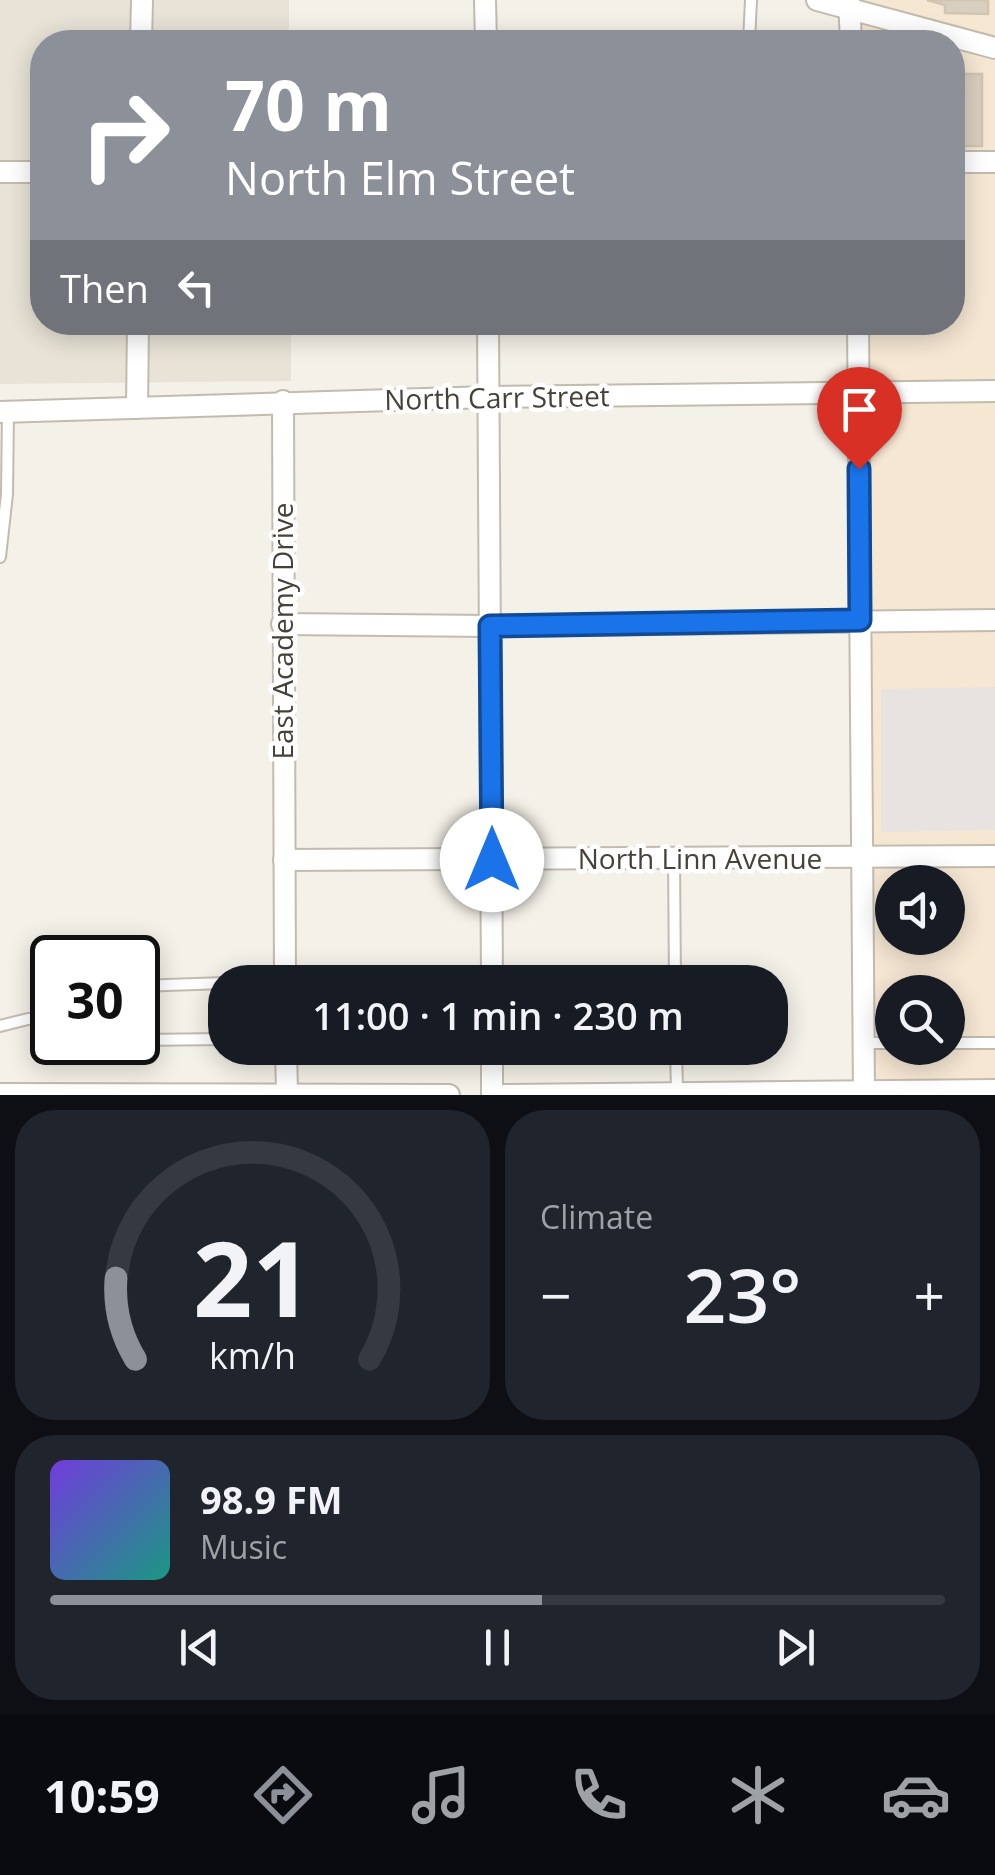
<!DOCTYPE html>
<html lang="en">
<head>
<meta charset="utf-8">
<style>
  :root { --surface:#171b24; --page:#20242c; --text:#f1f3f6; --muted:#9ea1a6; --line:#363941; --accent:#8c9099 }
  body { margin:0; font-family:"Open Sans",sans-serif; background:var(--page); color:var(--text); height:100vh; display:flex; flex-direction:column; font-size:38px; white-space:nowrap }
  * { box-sizing:border-box; margin:0 }
  p { font-size:32px; color:var(--muted) }
  .icon { flex:none; width:55px; height:55px; fill:none; stroke:currentColor; stroke-width:2; stroke-linecap:round; stroke-linejoin:round }
  .map { position:relative; height:1095px; overflow:hidden }
  .sheet { display:flex; flex-direction:column; gap:15px; padding:15px; background:#0d0f14; flex:1 }
  .sheet>* { flex:none }
  .top-card { position:absolute; left:30px; top:30px; width:935px; height:305px; border-radius:40px; box-shadow:0 5px 25px #0003; background:#8c9099; color:#fff; overflow:hidden }
  .tools { position:absolute; left:875px; top:865px; display:grid; gap:20px }
  .tools a { display:grid; place-items:center; width:90px; height:90px; border-radius:50%; background:var(--surface); box-shadow:0 5px 25px #0003; font-size:50px }
  .speed { position:absolute; left:30px; top:935px; display:flex; gap:20px; font-size:50px; font-weight:700; text-align:center }
  .speed>* { display:grid; place-content:center; width:130px; height:130px; border-radius:50%; background:var(--surface); box-shadow:0 5px 25px #0003; line-height:1 }
  .speed .limit { border:5px solid #111; border-radius:15px; background:#fff; color:#111 }
  .pin { position:absolute; display:grid; place-items:center; width:85px; height:85px; color:#fff; margin:-102px -42px; border-radius:50% 50% 50% 0; rotate:-45deg; box-shadow:0 0 10px #0007 }
  .pin .icon { rotate:45deg }
  .me { position:absolute; width:110px; margin:-55px; rotate:0deg; stroke-linejoin:round; filter:drop-shadow(0 0 8px #0008) }
  .turn { display:flex; align-items:center; gap:35px; height:210px; padding:0 30px; font-size:45px }
  .turn .icon { width:130px; height:130px; stroke-width:2.5 }
  .turn b { display:block; font-size:70px; line-height:85px }
  .then { display:flex; align-items:center; height:95px; padding:0 30px; background:#0003; gap:20px; font-size:38px }
  .big { font-size:75px; font-weight:600; line-height:1.1 }
  .sheet .tile { flex:1; display:flex; flex-direction:column; justify-content:center; gap:15px; min-width:0; padding:0 35px; border-radius:40px; background:var(--page) }
  .sheet .dial { align-items:center; gap:0 }
  .dial svg { height:260px; overflow:visible; fill:none; stroke:var(--line); stroke-width:7; stroke-linecap:round; text-anchor:middle }
  .dial text { fill:var(--text); stroke:none }
  .song { display:flex; align-items:center; gap:30px }
  .cover { width:120px; height:120px; border-radius:15px; background:linear-gradient(135deg,hsl(260 70% 55%),hsl(170 70% 35%)) }
  .played { height:10px; border-radius:5px; background:linear-gradient(90deg,var(--accent) 55%,var(--line) 55%) }
  .keys { display:flex; justify-content:space-around; direction:ltr }
  .heat { display:flex; justify-content:space-between; align-items:center; font-size:55px; direction:ltr }
  .sheet .tiles { flex:1; display:grid; gap:15px; grid-template-columns:1fr 1fr }
  .tile:last-child { grid-column:span 2 }
  .trip { position:absolute; left:208px; top:965px; width:580px; height:100px; border-radius:40px; background:var(--surface); box-shadow:0 5px 25px #0003; font-weight:600; line-height:100px; text-align:center }
  .menu { display:flex; height:160px; justify-content:space-around; align-items:center; background:#090b0e; color:var(--muted) }
  .menu .icon { width:70px; height:70px }
  .menu .current { color:var(--accent) }
  .menu b { font-size:45px; color:var(--text) }
  .map>svg:first-child { display:block }
  .residential { fill:#e8e3d6 }
  .commercial { fill:#f6e7d3; fill-rule:evenodd }
  .parking { fill:#e6e3e0 }
  .building { fill:#d9cfc0; stroke:#d1c4b0; stroke-width:2.5 }
  .lines { fill:none; stroke-linecap:round; stroke-linejoin:round }
  .lane-casing { stroke:#c3bbae; stroke-width:14 }
  .street-casing { stroke:#c3bbae; stroke-width:24 }
  .lane { stroke:#fff; stroke-width:10 }
  .street { stroke:#fff; stroke-width:20 }
  .route-casing { stroke:#114b97; stroke-width:25 }
  .route { stroke:#1a73e8; stroke-width:18 }
  .labels { text-anchor:middle; stroke-width:9; stroke-linejoin:round; paint-order:stroke }
  .street-label { font-size:28px; fill:#484137; stroke:#fff }
</style>
</head>
<body>
<div class="map">
<svg width="995" height="1095" viewBox="0 0 995 1095">
  <rect width="100%" height="100%" fill="#f4f1e8"/>
  <path class="residential" d="M0,0H289V42H42V322L291,323V381L0,384Z"/>
  <path class="commercial" d="M852,0H995V1095H869L855,323L952,322V42H853ZM892,882H948V938H892ZM892,992H948V1048H892Z"/>
  <path class="parking" d="M995,687V830L881,832V689Z"/>
  <g class="building">
    <path d="M927,0H988V14L945,13V5Z"/>
    <rect x="952" y="74" width="30" height="72"/>
  </g>
  <g class="lines">
    <defs>
      <g id="lane">
        <path d="M749,42L751,0"/>
        <path d="M0,557L7,494L8,412"/>
        <path d="M674,859L675,982"/>
        <path d="M242,982L284,981"/>
        <path d="M138,986L225,983"/>
        <path d="M0,1026L28,1019H52"/>
        <path d="M138,1040L225,1039"/>
        <path d="M864,1043H892"/>
        <path d="M948,1043H995"/>
        <path d="M676,1048L677,1092"/>
      </g>
      <g id="street">
        <path d="M485,0L486,42"/>
        <path d="M817,0L995,48"/>
        <path d="M849,0L851,42"/>
        <path d="M141,42L142,0"/>
        <path d="M952,162H995"/>
        <path d="M0,172H42"/>
        <path d="M488,322L492,982"/>
        <path d="M858,322L864,1095"/>
        <path d="M283,401L285,982"/>
        <path d="M137,408L138,322"/>
        <path d="M0,412L489,397L995,391"/>
        <path d="M282,624L490,626L995,620"/>
        <path d="M284,860L995,856"/>
        <path d="M286,1048L287,1094"/>
        <path d="M492,1048V1095"/>
        <path d="M0,1094L449,1095"/>
        <path d="M504,1095L995,1090"/>
      </g>
    </defs>
    <use href="#lane" class="lane-casing"/>
    <use href="#street" class="street-casing"/>
    <use href="#lane" class="lane"/>
    <use href="#street" class="street"/>
  </g>
  <g class="lines">
    <defs>
      <path id="route" d="M492,860L490,626L860,620L859,469"/>
    </defs>
    <use href="#route" class="route-casing"/>
    <use href="#route" class="route"/>
  </g>
  <g class="labels">
    <g class="street-label">
      <text transform="translate(497 398) rotate(-1)" y="10">North Carr Street</text>
      <text transform="translate(283 631) rotate(-90)" y="10">East Academy Drive</text>
      <text x="700" y="869">North Linn Avenue</text>
    </g>
  </g>
</svg>
<div class="tools">
<a><svg class="icon" aria-label="sound" viewBox="0 0 24 24"><path d="M4 9h4l5-4v14l-5-4H4zM17 9q2 3 0 6"/></svg></a>
<a><svg class="icon" aria-label="search" viewBox="0 0 24 24"><circle cx="10" cy="10" r="6"/><path d="M15 15l6 6"/></svg></a>
</div>
<div class="speed"><div class="limit">30</div></div>
<div class="pin" style="left:859px;top:469px;background:#d93025"><svg class="icon" aria-label="arrive" viewBox="0 0 24 24"><path d="M6 21V4h12l-3 4 3 4H6"/></svg></div>
<svg class="me" style="left:492px;top:860px" viewBox="-20 -20 40 40"><circle r="19" fill="#fff"/><path d="M0-13L10 11 0 6-10 11z" fill="#1a73e8"/></svg>
<div class="trip">11:00 · 1 min · 230 m</div>
<div class="top-card">
<div class="turn"><svg class="icon" aria-label="right" viewBox="0 0 24 24"><path d="M7 20v-9h11M14 6l5 5-5 5"/></svg><div><b>70 m</b>North Elm Street</div></div>
<div class="then">Then<svg class="icon" aria-label="left" viewBox="0 0 24 24"><path d="M17 20v-9H6M10 6l-5 5 5 5"/></svg></div>
</div>
</div>
<section class="sheet">
<div class="tiles">
<div class="tile dial"><svg viewBox="0 0 100 80">
<path d="M14 69A42 42 0 1 1 86 69"/>
<path d="M14 69A42 42 0 0 1 8 44" stroke="#8c9099"/>
<text x="50" y="56" font-size="32" font-weight="700">21</text>
<text x="50" y="72" font-size="11">km/h</text>
</svg></div>
<div class="tile"><p>Climate</p>
<div class="heat"><a>−</a><b class="big">23°</b><a>+</a></div>
</div>
<div class="tile">
<div class="song"><i class="cover"></i><div><b>98.9 FM</b><p>Music</p></div></div>
<div class="played"></div>
<div class="keys"><svg class="icon" aria-label="previous" viewBox="0 0 24 24"><path d="M18 5L8 12l10 7zM5 5v14"/></svg><svg class="icon" aria-label="pause" viewBox="0 0 24 24"><path d="M8 5v14M16 5v14"/></svg><svg class="icon" aria-label="next" viewBox="0 0 24 24"><path d="M6 5l10 7-10 7zM19 5v14"/></svg></div>
</div>
</div>
</section>
<nav class="menu">
<b>10:59</b>
<svg class="icon current" aria-label="directions" viewBox="0 0 24 24"><path d="M12 3l9 9-9 9-9-9zM9 14v-3h6M13 9l2 2-2 2"/></svg>
<svg class="icon" aria-label="music" viewBox="0 0 24 24"><path d="M9 18V5l10-2v13"/><circle cx="6" cy="18" r="3"/><circle cx="16" cy="16" r="3"/></svg>
<svg class="icon" aria-label="phone" viewBox="0 0 24 24"><path d="M5 4h4l2 5-3 2q2 4 5 5l2-3 5 2v4C11 20 4 13 5 4z"/></svg>
<svg class="icon" aria-label="climate" viewBox="0 0 24 24"><path d="M12 3v18M4 7l16 10M4 17L20 7"/></svg>
<svg class="icon" aria-label="car" viewBox="0 0 24 24"><path d="M5 17H2v-5l4-1 3-4h7l3 4 3 1v5h-3M9 17h6M6 11h13"/><circle cx="7" cy="17" r="2"/><circle cx="17" cy="17" r="2"/></svg>
</nav>
</body>
</html>
